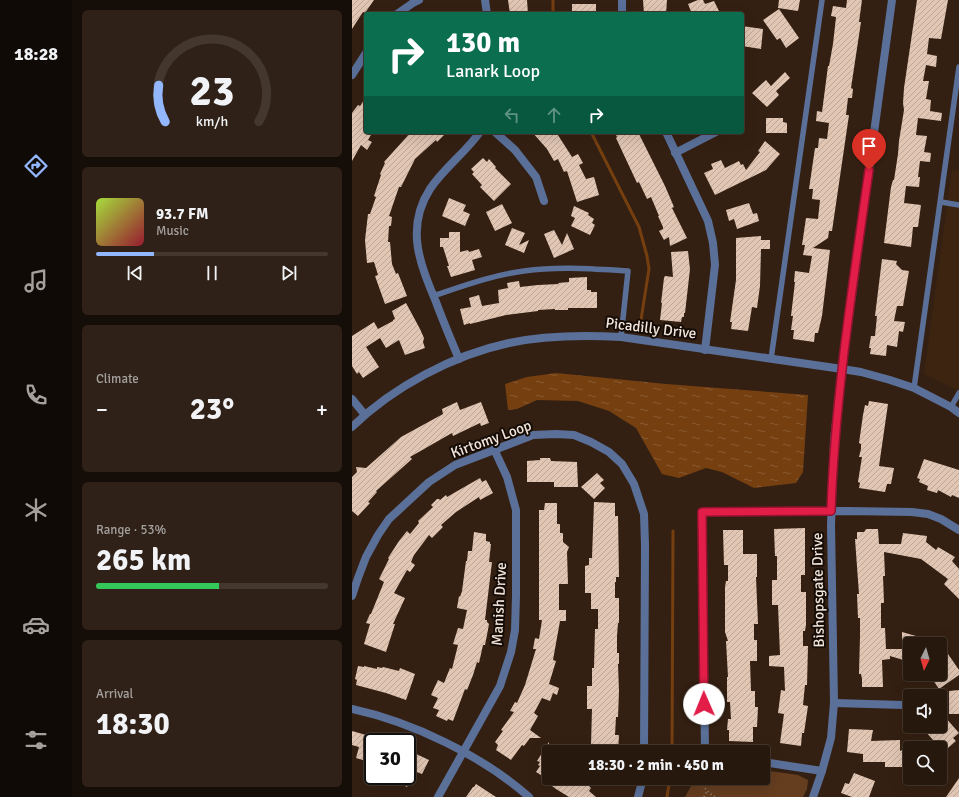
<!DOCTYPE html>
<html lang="en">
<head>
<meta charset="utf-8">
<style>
  :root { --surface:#27180e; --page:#2f2117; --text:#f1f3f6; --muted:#a4a09e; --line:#43372e; --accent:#93b7fd }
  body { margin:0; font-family:Signika,sans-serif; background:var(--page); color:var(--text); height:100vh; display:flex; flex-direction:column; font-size:15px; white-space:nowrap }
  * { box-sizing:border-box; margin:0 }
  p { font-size:13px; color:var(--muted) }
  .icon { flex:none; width:22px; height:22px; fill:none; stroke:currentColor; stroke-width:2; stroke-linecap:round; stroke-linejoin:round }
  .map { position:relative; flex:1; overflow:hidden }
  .side { display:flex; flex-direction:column; gap:10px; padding:10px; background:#150d08; width:280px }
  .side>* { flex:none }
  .hud { position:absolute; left:12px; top:12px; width:380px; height:122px; border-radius:4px; box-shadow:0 4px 16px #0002,0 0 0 1px var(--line); background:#0b6e4f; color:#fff; overflow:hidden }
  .needle { width:26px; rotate:185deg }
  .fabs { position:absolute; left:551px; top:637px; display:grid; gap:8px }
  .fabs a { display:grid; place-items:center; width:44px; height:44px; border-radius:4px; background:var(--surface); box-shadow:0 4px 16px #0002,0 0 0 1px var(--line); font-size:20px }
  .speed { position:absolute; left:12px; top:733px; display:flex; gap:8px; font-size:20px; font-weight:700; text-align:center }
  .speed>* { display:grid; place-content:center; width:52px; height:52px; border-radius:50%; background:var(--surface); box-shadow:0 4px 16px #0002,0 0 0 1px var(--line); line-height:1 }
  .speed .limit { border:2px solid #111; border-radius:6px; background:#fff; color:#111 }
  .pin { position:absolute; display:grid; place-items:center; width:34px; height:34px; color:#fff; margin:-41px -17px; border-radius:50% 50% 50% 0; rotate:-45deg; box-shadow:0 0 4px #0007 }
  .pin .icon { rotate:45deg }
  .me { position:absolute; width:44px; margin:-22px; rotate:359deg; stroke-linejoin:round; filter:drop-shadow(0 0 3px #0008) }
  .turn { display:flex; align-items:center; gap:14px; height:84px; padding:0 16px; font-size:18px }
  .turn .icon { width:52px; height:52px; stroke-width:2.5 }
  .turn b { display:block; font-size:28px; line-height:34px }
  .lanes { display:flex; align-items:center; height:38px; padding:0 16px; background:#0003; justify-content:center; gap:20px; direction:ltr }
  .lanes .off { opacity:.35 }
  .big { font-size:30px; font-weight:800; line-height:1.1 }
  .side .widget { flex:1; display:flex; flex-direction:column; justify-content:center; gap:6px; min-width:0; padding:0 14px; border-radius:6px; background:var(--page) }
  .side .dial { align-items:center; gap:0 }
  .dial svg { height:104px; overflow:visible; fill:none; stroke:var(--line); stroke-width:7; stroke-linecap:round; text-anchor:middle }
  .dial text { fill:var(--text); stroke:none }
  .song { display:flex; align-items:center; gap:12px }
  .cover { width:48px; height:48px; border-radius:6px; background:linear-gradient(135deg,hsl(80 70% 55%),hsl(350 70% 35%)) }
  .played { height:4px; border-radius:2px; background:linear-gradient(90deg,var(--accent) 25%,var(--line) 25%) }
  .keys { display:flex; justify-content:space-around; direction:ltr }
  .heat { display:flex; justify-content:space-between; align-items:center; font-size:22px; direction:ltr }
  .charge { height:6px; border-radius:3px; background:linear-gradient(90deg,#34c759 53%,var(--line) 0) }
  .trip { position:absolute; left:190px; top:745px; width:228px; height:40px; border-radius:4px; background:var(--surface); box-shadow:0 4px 16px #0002,0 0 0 1px var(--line); font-weight:800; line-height:40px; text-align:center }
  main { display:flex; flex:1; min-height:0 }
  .tab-bar { display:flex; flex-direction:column; width:72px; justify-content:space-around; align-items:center; background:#100a06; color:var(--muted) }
  .tab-bar .icon { width:28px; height:28px }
  .tab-bar .active { color:var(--accent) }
  .tab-bar b { font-size:18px; color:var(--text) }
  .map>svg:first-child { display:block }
  .built { fill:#3d2410 }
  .green { fill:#653d1f }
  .water { fill:url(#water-ripples) }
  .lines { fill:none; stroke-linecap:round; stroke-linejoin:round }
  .stream { stroke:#753f10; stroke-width:3 }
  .building { fill:url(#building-hatch) }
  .path { stroke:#958478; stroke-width:2; stroke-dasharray:1 3; stroke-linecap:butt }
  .service { stroke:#5a7099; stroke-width:5.5 }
  .minor { stroke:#5a7099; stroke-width:8 }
  .tertiary { stroke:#5a7099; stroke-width:8 }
  .route-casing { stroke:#92132f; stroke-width:10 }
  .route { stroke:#e11d48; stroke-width:7 }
  .labels { text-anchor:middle; stroke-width:4; stroke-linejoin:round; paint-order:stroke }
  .street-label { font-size:15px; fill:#f4e6dd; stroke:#150c06 }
</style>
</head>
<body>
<main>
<nav class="tab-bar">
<b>18:28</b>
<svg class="icon active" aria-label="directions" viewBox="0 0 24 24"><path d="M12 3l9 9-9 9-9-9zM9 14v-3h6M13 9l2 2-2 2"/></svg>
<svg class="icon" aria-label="music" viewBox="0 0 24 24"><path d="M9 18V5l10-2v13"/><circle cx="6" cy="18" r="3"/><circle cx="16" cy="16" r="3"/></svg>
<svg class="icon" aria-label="phone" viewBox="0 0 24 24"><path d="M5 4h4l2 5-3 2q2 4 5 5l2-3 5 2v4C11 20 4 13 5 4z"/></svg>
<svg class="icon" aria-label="climate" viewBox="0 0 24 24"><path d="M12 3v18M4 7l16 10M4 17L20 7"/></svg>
<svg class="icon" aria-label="car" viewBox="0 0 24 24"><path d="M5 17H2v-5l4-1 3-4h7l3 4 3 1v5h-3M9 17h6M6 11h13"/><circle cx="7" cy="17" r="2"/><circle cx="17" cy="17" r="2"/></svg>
<svg class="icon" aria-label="filters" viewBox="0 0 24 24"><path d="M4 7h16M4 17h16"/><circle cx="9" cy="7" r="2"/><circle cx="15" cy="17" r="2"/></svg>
</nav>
<section class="side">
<div class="widget dial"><svg viewBox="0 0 100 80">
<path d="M14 69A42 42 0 1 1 86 69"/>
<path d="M14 69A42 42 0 0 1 9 41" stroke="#93b7fd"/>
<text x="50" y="56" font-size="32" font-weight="700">23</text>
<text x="50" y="72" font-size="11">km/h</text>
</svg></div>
<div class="widget">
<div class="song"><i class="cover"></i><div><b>93.7 FM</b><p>Music</p></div></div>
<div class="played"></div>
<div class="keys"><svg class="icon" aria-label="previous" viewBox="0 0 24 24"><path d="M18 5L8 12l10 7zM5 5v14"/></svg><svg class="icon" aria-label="pause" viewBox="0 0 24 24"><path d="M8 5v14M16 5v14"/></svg><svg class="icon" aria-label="next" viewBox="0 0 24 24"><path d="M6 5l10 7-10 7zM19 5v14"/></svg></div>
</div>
<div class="widget"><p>Climate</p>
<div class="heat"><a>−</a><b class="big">23°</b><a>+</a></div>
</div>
<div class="widget"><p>Range · 53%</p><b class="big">265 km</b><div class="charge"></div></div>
<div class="widget"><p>Arrival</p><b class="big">18:30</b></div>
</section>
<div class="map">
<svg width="607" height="797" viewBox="0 0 607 797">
  <defs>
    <pattern id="water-ripples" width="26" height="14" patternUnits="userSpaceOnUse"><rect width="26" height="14" fill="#753f10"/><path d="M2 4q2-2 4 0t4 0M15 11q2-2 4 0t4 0" fill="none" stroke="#895b32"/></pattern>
    <pattern id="building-hatch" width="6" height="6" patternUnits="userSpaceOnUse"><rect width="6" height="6" fill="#e1c6b3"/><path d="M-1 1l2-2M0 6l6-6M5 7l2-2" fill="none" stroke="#bba697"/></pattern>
  </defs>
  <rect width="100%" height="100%" fill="#342012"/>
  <path class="built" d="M600,170L607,171V391L572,374Z"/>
  <path class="green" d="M411,770L446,775L456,780L455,789L451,797H333L343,779L411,778Z"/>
  <path class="water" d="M204,373L314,384L456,395L451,472L444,483L402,488L370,472L354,468L327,478L310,474L284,428L257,411L226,401L185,400L165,409L156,410L153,384L175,377Z"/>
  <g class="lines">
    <g class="stream">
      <path d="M201,0V14"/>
      <path d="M239,132L287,227L295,256L297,269L288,326"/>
      <path d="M320,752L321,531"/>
      <path d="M315,797L318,778"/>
    </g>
  </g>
  <g class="building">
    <path d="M0,0H22L13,13L11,12L0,29Z"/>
    <path d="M156,0H175L176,14H158Z"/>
    <path d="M291,0H315L314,14H292Z"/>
    <path d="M346,0H351L353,4L362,1L367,11L360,14H340L336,4Z"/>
    <path d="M427,0H448L446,11L426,8Z"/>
    <path d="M495,0H510L507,22H509L499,88L501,89L500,98H496L494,115H497L480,231H477L476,238L461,248L478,250L470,316L466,333H463L462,342L441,339L442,330H439L441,316H439L443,282H442L443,271L457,273L460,256L451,255L453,245H450L454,218L466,219L468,200L460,199L461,189H457L463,148H466L467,138L475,139L477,123L464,121L465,111L470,112L476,66H477L481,44L484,17L479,16L481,6L494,8Z"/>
    <path d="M565,0H596L589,39L577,38L575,54L585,56L584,67L574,65L571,81H577L574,99L579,100L578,111L590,113L589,121L566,118L564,135L575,136L572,152L579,153L578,162L568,161L566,177H568L567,187L554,186L552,203L569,205L566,227H561L559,247L532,243L539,187L541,180H542L546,154L547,141L552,110L551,103L552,88Z"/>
    <rect x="220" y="4" width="24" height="10"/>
    <path d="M427,9L447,38L434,48L428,38L425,40L411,20Z"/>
    <path d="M390,26L411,29L409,49L390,46Z"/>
    <path d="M433,72L438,78L424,91L427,95L415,107L400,93L414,80L419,86Z"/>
    <path d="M14,97V132L20,133L16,140L20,142L15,150L9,145L0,161V113L6,105L8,106Z"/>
    <path d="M414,118H431V122L435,123V133H414Z"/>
    <path d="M59,132H95L85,142L84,140L63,159L49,187H47L37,216L40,217L39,226H37L36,242H38L40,264L44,274L46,273L55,296L33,304L23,276L26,275L22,262L15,263L13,240L16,214H18L24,197L22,196L29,175L28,174L33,163L32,162Z"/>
    <path d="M180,132H204L220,157L226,154L231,163L227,165L234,179L242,177L247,195L225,202L215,171L212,172L206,159L202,161L195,149Z"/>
    <path d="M263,132H286L313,186L322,207L320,208L335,238L318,246L317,237L312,240L307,231L311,229V227L306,216H307L299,197L295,199L287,182L285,183L264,138L265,137Z"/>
    <path d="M413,141L428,154L414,170L363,195L352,173L361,169L359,164L369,160L373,168L387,161L389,165L391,164L394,170L408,152L406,151Z"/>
    <path d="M131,158L135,162L137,159L144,167L143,168L159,184L142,201L128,187L130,185L120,174L122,172L119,169Z"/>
    <path d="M97,198L114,205L111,211L118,214L113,226L90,216Z"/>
    <path d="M397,203L401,214L405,213L407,221L385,229L382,219L377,221L374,210Z"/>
    <path d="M150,204L160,223L143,231L134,212Z"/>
    <path d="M222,206L237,213L236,215L242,219L240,223L243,225L238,235L219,226L223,218L219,216Z"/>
    <path d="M160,228L173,233L167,245L177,240L172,253L153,245Z"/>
    <path d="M202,230L210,245L215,233L222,249L202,258L192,234Z"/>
    <path d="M97,232H108V252L116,250L117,252L127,249L130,257L120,260L123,270L99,277L95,266H97L91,247H88V238H97Z"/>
    <path d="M409,236V240H418V249H409L408,286L405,308L400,307L396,331L379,329L380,322H378L384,280V238Z"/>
    <path d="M336,251L338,269L333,313H332V317H330L329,322L308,320L310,303H309L312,278L313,276L321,277L319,252Z"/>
    <path d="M530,259L545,261L544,264L550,270L557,271L551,306H545L542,321L553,322L551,332L547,331L545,347L535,345L534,356L518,354L519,348H517L519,336H523L525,316H523Z"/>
    <path d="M235,277V290H239V292H245V308H216V310H203V309L186,310V311L154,315L118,324V323L112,325L108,309L119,307L117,298L127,295L130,306L147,303L146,290L156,288L155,283L167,281L168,287L186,285L207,284L206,283L217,282V278Z"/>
    <path d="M54,303L68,329L72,338L71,342L73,348L53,355L47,340L34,348L28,338L14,347L27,367L11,378L7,372L5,374L0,366V336L22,322L26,329L41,321V320L43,319L40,311Z"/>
    <path d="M517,401L536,404L527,466L542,468L539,484H535L533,492L507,488L508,483L506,482L510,457H507L509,449V444L507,443L511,415L513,405L516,406Z"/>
    <path d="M105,402L108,410L129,402L137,423L129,426L128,423L101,436L100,433L58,457L60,459L24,491L25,492L16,502L18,503L6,516L0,511V477L5,472L4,467L14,468L49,437L91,414L90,409Z"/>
    <path d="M188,458H198L199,461L225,462L226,487H202V482H175V461L188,460Z"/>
    <path d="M572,459L607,470V498L600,495L599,497L586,490L585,493L575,490L576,486L567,482L568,479L565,478Z"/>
    <path d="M245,473L252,480L248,483L253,488L242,499L229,487Z"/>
    <path d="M128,478L130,482L134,480L141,493L128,500L127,497L104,512L89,525L91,527L80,538L77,535L62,555L59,562L63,565L58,572L55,570L42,593L53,598L41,624H43L34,652L12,644L18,624L14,623L18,614H19L32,582L27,579L37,559L36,558L47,541L55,531L58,534L67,523L66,521L81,507L79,505L85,499H87L88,500L94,495L95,497Z"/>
    <path d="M242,502L263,503V516H266L267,577H264V582H263V598H267V623H266L265,636V653H267V664H266L267,691L266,717H264L263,735H267L266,752H246V745H239L240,709H235V686H240V668H242L243,629H246V609H239V593H233V566L237,565V558H240Z"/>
    <path d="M193,503H205V524H208V533H211V542L217,547L215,552L216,584H207V610H214V621H208L201,660L204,661L197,684L207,688L205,695L201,693L198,701L190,698L182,713L186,716L178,730L189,738H178L172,746L170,745L159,760L144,750L146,745L143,742L151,731L149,730L162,712L158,711L163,702L165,703L173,685L184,649H181L183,638L187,639L190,620H187V510H192Z"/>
    <path d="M453,528V575H449V592H454V625L453,631H451V646H456L455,685H453L451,705L456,706L452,733H450L449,746L428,743L432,714L426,713L429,690L433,691L432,667L417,666V656L428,655L426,605H420V580H425V556H423L422,529Z"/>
    <path d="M514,529H526L527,544H549L551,533L575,536L574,542L584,550L586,547L603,557L600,561L607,569V599L592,584L596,579L569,559L532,552L533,576H531L532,603H529V628H533L534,649H550V632L564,636L558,644V662L538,656V659L530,660L531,687H510V679L509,674H507L508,636V618H506L505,594H507L503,539H505V532H512Z"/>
    <path d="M371,530H391V554H405V577H404L406,624H402V640H405V661H398L399,691H403V707H406L405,727H401V742L377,741V730H375L376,719H379L378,702H375V677H376L374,641H376L373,632V587L374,581H376V565H372Z"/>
    <path d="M122,532L134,534V541L138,542V544H139L137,562H140L133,620H135V622L137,624L135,635L133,645H131L127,663L125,662L121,675L115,690L113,689L101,721L96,719L95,721L84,716L87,710L81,708L86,698L79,695L86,680L92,683L98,668L100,669L106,645L101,644L106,628L111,629L115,610L105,608L107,596L108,597L110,591L114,561H115L116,551H120Z"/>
    <path d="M596,654L607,670V675L587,689L581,680L584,678L581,674H588V660Z"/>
    <path d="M6,666L12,667V666L25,669V667L30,668L31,667L47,671L48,668L63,674L54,700L34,693L4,685L5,680L3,679Z"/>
    <path d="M607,690V714H597V691Z"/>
    <path d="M593,717L607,733L601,738L604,741L596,748L593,745L589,749L573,731L579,726H588V721Z"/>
    <path d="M497,729L521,730L519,741L548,740V751L558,747V767H533V762H511V754L495,752Z"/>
    <path d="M0,731L21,737V763L4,758L7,747L0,745Z"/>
    <path d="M197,742V780L184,772L188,766L186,765L188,762L185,761Z"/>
    <path d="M58,751L77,760L70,774L62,771L55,787L32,776H55V757Z"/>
    <path d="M502,773L523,781L517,797H500L489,793L493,783L497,784Z"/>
    <path d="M200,778H231L238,785L237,786L239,788L237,791L244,797H217L204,789L196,783Z"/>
    <path d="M607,778V797H594Z"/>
    <path d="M124,784L144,797H114L121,787H122Z"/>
  </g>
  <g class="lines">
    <g class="path">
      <path d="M351,778L349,781C352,788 356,793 363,797"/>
      <path d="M352,797L355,791"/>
    </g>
    <g class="service">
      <path d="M589,202L607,205"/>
      <path d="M81,296C111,286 141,275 172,271C207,266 242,269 276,271L269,337"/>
      <path d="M419,359L470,0"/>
      <path d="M562,388L607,67"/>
      <path d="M599,407L607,393"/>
    </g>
    <g class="minor">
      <path d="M133,0L135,14"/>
      <path d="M45,14L61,3L67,0"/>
      <path d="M270,14V0"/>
      <path d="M0,75L14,53"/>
      <path d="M143,132L163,150L184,177L192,201"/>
      <path d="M314,132L356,221L361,243L363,265L353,350"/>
      <path d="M323,153L364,132"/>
      <path d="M107,359C99,340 91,321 84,302C68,264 53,228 78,189C92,168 113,153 128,132"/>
      <path d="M0,399L13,415"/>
      <path d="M0,596L6,578L14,557L26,535L37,519L77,482L103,465L181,435L204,434L222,435L239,442L257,452L270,464L282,484L292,514L293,545L292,752"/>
      <path d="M482,703L552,705"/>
      <path d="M0,709C60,722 131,756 177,797"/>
      <path d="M353,752L350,512L495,511L560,512L576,514L589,519L607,530"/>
      <path d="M411,762L470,771"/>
      <path d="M86,797L148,686L159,652L163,630L164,596V510L155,477L142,449"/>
      <path d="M286,797L291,778"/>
      <path d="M461,797L470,771L479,738L482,703L479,525L482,440L490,369L540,0"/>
    </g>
    <path class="tertiary" d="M0,427C41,387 101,355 157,343C194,335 232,335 269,337L490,369L509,372L538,380L562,388L599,407L607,413"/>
  </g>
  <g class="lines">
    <defs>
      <path id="route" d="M352,704L350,512L479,511C483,397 501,283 517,170"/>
    </defs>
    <use href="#route" class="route-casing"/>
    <use href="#route" class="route"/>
  </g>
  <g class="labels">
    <g class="street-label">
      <text transform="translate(299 328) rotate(7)" y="5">Picadilly Drive</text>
      <text transform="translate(139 439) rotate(-20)" y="5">Kirtomy Loop</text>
      <text transform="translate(466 590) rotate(-91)" y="5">Bishopsgate Drive</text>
      <text transform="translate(147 604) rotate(-87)" y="5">Manish Drive</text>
    </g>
  </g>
</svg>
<div class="fabs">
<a><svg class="needle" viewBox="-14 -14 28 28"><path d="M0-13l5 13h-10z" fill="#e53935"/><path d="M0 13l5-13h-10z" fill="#a4a09e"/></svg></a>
<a><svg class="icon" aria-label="sound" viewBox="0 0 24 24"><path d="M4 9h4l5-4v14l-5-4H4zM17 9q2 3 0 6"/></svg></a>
<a><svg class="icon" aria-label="search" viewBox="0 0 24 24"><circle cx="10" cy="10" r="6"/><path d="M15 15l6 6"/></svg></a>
</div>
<div class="speed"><div class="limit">30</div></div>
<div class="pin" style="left:517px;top:170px;background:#d93025"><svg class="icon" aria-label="arrive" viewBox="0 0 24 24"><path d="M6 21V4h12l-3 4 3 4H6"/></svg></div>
<svg class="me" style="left:352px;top:704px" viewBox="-20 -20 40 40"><circle r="19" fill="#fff"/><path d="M0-13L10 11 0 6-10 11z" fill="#e11d48"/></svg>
<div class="trip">18:30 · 2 min · 450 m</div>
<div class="hud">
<div class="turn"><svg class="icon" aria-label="right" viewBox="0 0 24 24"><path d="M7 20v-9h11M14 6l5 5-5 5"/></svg><div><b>130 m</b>Lanark Loop</div></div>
<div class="lanes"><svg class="icon off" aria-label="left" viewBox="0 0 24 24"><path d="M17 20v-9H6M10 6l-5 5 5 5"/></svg><svg class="icon off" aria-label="ahead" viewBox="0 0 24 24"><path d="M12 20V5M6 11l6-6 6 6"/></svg><svg class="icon" aria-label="right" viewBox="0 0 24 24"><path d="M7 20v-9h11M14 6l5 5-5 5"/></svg></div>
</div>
</div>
</main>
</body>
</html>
